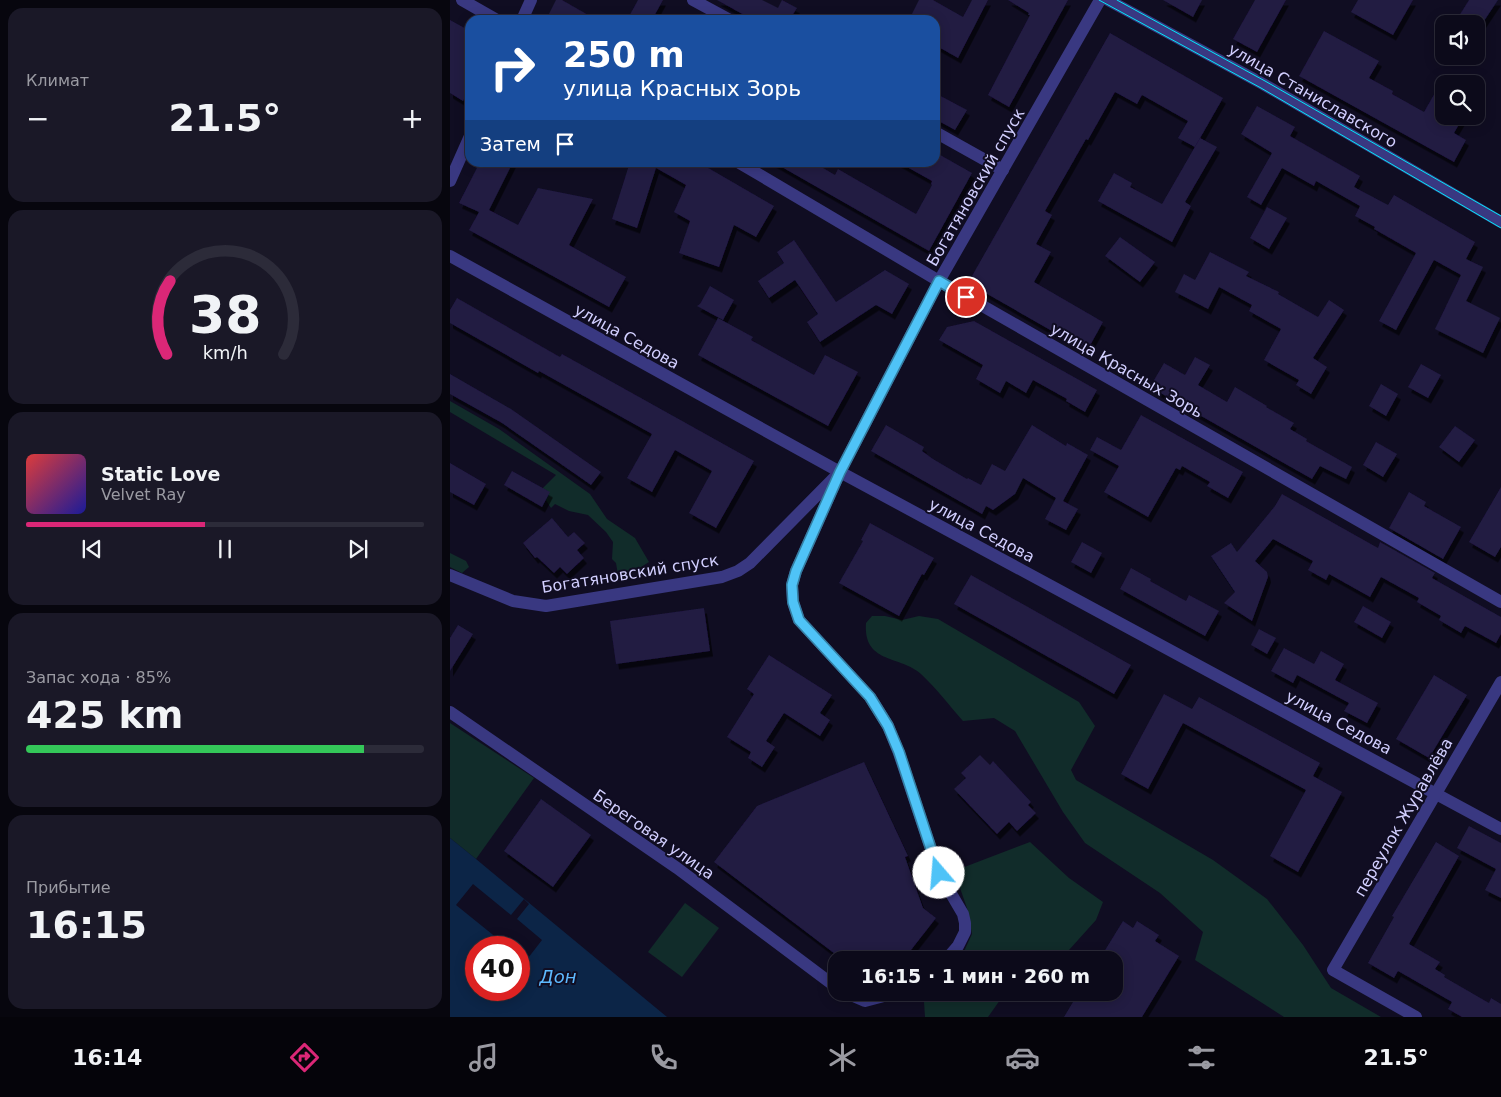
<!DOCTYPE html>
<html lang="ru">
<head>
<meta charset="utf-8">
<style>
  :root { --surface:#0c0a1a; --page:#1a1827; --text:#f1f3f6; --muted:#9a9aa2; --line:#2c2b39; --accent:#db2777 }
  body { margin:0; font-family:"DejaVu Sans",sans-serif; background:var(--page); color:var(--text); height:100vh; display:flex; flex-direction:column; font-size:19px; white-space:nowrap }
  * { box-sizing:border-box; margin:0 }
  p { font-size:16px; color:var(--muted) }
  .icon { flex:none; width:28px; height:28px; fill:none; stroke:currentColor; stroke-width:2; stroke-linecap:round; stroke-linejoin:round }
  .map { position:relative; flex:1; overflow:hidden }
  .drawer { display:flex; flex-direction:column; gap:8px; padding:8px; background:#07060e; width:450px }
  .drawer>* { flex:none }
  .banner { position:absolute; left:15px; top:15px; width:475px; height:152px; border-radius:15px; box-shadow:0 2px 12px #0003,0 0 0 1px var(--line); background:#1a4fa0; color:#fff; overflow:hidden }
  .buttons { position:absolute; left:985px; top:15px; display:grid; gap:10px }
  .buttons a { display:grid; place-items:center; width:50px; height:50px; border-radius:10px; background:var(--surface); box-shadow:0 2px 12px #0003,0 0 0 1px var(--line); font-size:25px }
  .speed { position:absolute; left:15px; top:936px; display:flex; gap:10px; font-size:25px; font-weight:700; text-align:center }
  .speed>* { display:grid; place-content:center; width:65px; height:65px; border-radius:50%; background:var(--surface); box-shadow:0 2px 12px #0003,0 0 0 1px var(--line); line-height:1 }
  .speed .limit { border:8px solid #d22; background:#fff; color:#111 }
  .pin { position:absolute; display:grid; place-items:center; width:42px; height:42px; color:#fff; margin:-21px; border:2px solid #fff; border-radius:50%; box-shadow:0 1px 5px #0007 }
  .me { position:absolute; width:55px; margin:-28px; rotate:342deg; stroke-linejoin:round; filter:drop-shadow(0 0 4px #0008) }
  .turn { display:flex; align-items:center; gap:18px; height:105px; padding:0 15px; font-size:22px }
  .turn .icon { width:65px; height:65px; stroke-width:2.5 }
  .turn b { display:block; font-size:35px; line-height:42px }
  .then { display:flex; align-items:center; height:48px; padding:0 15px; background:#0003; gap:10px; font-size:19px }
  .big { font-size:38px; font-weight:600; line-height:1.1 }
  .drawer .tile { flex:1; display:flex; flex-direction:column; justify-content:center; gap:8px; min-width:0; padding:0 18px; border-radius:15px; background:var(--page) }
  .drawer .dial { align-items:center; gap:0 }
  .dial svg { height:130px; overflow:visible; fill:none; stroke:var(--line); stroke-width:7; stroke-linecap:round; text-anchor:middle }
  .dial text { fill:var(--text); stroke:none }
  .song { display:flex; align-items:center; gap:15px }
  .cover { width:60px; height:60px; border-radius:8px; background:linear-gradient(135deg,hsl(0 70% 55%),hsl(240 70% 35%)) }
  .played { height:5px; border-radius:2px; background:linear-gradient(90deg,var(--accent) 45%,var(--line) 45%) }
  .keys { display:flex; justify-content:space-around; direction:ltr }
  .heat { display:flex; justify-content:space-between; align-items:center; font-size:28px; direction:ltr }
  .charge { height:8px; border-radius:4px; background:linear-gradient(90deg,#34c759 85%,var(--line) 0) }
  .trip { position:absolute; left:378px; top:951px; width:295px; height:50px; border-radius:15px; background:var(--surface); box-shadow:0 2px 12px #0003,0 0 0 1px var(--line); font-weight:600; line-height:50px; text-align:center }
  .tabs { display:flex; height:80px; justify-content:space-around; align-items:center; background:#05040a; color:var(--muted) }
  .tabs .icon { width:35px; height:35px }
  .tabs .current { color:var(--accent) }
  .tabs b { font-size:22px; color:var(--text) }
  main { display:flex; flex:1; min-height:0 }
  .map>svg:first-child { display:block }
  .green { fill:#112c2a }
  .water { fill:#0c2547; fill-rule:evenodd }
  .pier { fill:#100d22 }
  .building { fill:#211a43; filter:url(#shadow) }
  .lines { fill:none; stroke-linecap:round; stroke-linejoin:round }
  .minor { stroke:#393881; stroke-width:12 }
  .tram { stroke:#00e9f9; stroke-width:1 }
  .route-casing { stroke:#337fa1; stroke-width:12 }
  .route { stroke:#4fc3f7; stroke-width:9 }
  .labels { text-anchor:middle; stroke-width:4; stroke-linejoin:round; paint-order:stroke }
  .street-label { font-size:16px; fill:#d2cfff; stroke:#100d22 }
  .water-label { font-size:18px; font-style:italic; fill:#5db9ff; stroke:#100d22 }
</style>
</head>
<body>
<main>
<section class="drawer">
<div class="tile"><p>Климат</p>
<div class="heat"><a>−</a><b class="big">21.5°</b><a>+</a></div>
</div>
<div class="tile dial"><svg viewBox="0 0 100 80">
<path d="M14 69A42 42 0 1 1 86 69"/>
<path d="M14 69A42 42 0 0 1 16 24" stroke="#db2777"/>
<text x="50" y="56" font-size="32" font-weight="700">38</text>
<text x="50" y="72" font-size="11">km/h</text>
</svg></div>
<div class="tile">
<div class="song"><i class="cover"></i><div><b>Static Love</b><p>Velvet Ray</p></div></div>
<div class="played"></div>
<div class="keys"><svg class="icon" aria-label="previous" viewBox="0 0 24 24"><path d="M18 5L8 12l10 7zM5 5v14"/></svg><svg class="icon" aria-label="pause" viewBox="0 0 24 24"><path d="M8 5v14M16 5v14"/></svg><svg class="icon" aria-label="next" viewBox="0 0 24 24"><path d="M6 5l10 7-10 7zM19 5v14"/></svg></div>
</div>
<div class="tile"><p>Запас хода · 85%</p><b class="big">425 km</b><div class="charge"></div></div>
<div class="tile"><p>Прибытие</p><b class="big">16:15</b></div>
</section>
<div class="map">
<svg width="1051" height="1017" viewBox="0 0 1051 1017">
  <defs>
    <filter id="shadow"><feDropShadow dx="3" dy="5.5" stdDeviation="0" flood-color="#0009"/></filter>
  </defs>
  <rect width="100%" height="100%" fill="#100d22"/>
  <g class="green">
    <path d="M0,401L49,429L140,494L157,519L185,538L199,562L169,581L166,563L162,559L163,542L156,532L138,515L119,511L105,504L101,508L90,491L106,475L0,412Z"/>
    <path d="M0,553L16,561L19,567L12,573L0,567Z"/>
    <path d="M422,616H435L452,620L469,616L488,619L629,702L645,726L621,770L626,780L763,860L817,899L853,945L881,988L931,1017H834L745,960L753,932L710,893L635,843L613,812L565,731L544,718L513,721C499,705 486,688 471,674C450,655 413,664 416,623Z"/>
    <path d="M0,723L84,778L26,859L0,838Z"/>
    <path d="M580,842L619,878L653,902L646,920L610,960H510L522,934L517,908L504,871Z"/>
    <path d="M235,903L269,928L232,977L198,952Z"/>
    <path d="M482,993V992L555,993L538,1017H475L474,1002Z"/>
  </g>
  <path class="water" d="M0,838L26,859L217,1017H0ZM26,948H69V990H26Z"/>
  <path class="pier" d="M23,884L61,915L74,899L79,904L67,919L92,940L75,962L69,956V948L58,947L6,905Z"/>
  <g class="building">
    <path d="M106,0H112L147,20H96Z"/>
    <path d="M188,0H213L202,20H177Z"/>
    <path d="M267,0H312L328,8L332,0L347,8L342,16L349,20H303Z"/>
    <path d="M469,0H483L513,17L522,0H538L508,58L485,45V20H459Z"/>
    <path d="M558,0H618L559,107L538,95L580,15H578L579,13Z"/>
    <path d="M713,0H752L743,17Z"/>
    <path d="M805,0H836L807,52L783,39Z"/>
    <path d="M908,0H963L943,35L901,12Z"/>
    <path d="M1019,0H1048L1032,24H1004Z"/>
    <path d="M0,20L20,31V87L13,101L0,93Z"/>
    <path d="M874,31L929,61L919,78L943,91L942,94L974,112L994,77V116H1014L1004,133L1016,140L1004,162L849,76Z"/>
    <path d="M660,33L773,98L745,147L728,138L738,121L692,95L687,104L665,92L638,140L636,139L595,211L602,215L586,244L601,252L584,282L653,322L637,351L518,283Z"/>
    <path d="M485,93L517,110L505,130L485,119Z"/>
    <path d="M807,106L845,127L840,136L910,176L904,187L938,205L944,195L1025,242L1016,259L1033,267L1016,301L1050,318L1033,353L985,329L1011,275L984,260L946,330L929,321L966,253L924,229L925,227L905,216L910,206L866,181L864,186L832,168L811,205L797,197L822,153L791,134Z"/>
    <path d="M750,138L767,147L735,202L741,206L722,242L648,201L664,173L682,183L680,187L712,204Z"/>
    <path d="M485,152L522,173L479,251L323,162H363L385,175L388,169L466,214L482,185L481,184L482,181L448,162H485Z"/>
    <path d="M30,162H63L39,210L68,225L88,188L143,199L119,245L176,277L159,307L19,230L29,212L9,203Z"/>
    <path d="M180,162H248L324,206L306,237L284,225L269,267L229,253L240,221L224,212L236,185L206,168L187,228L162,219Z"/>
    <path d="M817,207L837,218L819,249L800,238Z"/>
    <path d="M670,237L705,262L690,282L655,256Z"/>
    <path d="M344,240L386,302L435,270L459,284L442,314L426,305L370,342L357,322L368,314L345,280L319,298L308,281L334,263L327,252Z"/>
    <path d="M760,252L799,272L796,276L829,292L828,294L868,317L879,300L894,310L863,358L877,367L861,394L846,385L849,380L814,360L831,329L799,311L802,305L769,287L758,309L725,292L734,274L745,280Z"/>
    <path d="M260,286L284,300L273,320L247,306L250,304Z"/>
    <path d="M7,298L110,357L112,354L304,461L266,528L239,513L262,471L225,450L202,492L177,478L202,434L89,371L88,373L0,323V310Z"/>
    <path d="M268,318L303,337L301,340L364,375L375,355L408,372L378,426L248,355Z"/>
    <path d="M524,321L647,390L635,412L616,401L617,399L583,380L576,393L556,381L550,393L526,379L533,365L489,340L497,327Z"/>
    <path d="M745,357L760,365L748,385L777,402L785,387L817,406L816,407L844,423L840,429L857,439L856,441L902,467L896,479L870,466L862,479L700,387L714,363L735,375Z"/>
    <path d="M971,364L991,375L978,398L958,387Z"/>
    <path d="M0,374L61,409L151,472L141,485L52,423L0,394Z"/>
    <path d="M931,384L948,394L936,416L919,406Z"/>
    <path d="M691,415L793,472L778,498L757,486L760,482L732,466L730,470L726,468L698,517L654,492L669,466L640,450L647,437L671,450Z"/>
    <path d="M436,425L474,447L472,451L483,459L517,479L518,478L531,485L542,464L555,471L582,425L616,446L617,443L638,455L613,501L628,509L616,530L595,519L606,498L573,478L565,494L543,510L536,506L532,514L421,451Z"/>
    <path d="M1005,426L1025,440L1009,462L989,447Z"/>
    <path d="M926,442L947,454L933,477L913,465Z"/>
    <path d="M0,463L36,484L24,505L0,492Z"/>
    <path d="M62,471L100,492L92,507L54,485Z"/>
    <path d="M1051,487V547L1045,557L1019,542Z"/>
    <path d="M959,492L976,502L974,506L1011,527L993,559L939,528Z"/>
    <path d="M832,494L928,548L930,542L985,573L982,578L1051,617V634L1046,643L1015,626L1011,633L989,620L991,616L967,602L969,598L931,577L920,597L879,574L876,580L858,570L863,561L823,539L805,561L817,572L818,577L802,621L774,603L785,592L761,556L781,543L787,552L825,506Z"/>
    <path d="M102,518L118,537L124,532L135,543L127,550L134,558L117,574L110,567L104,573L87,557L85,558L73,543Z"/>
    <path d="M420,523L484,558L474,575L472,574L449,616L389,583L413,541L411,540Z"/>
    <path d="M632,542L652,553L641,573L621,562Z"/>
    <path d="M681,568L701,579L700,581L736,601L739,595L769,611L755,636L670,589Z"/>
    <path d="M521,575L681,665L664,694L504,604Z"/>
    <path d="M913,606L941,622L932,638L904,622Z"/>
    <path d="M254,608L260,651L166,664L160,621Z"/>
    <path d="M8,625L23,634L0,671V638Z"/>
    <path d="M809,629L826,638L817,654L801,645Z"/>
    <path d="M834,648L864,664L871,651L894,664L885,680L928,703L917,723L894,711L899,703L847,675L843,683L821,671Z"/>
    <path d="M319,655L382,695L370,713L380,720L370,736L334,713L316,741L325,747L312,767L298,758L301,752L277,737L304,694L297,689Z"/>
    <path d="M984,675L1017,695L979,758L946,739Z"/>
    <path d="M714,694L742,709L749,697L870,763L863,776L892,792L848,872L820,856L856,790L733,723L698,789L671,774Z"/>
    <path d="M530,755L540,765L543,761L581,802L578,805L586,813L567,831L559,822L547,834L504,789L516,778L511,773Z"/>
    <path d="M414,762L458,856L455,857L473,908L486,918L461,950L474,960H393L264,862L307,806Z"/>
    <path d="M91,799L141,835L103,887L54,851Z"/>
    <path d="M1019,826L1051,843V898L1035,890L1046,869L1007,848Z"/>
    <path d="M986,842L1009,856L959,944L990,962L985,969L995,975L994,977L1039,1003L1041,998L1051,1004V1017H1012L998,1009L1002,1002L948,971L944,978L918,963L944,917L942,916Z"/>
    <path d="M673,921L683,928L687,921L709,935L705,941L729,956L692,1017H614L629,992H664V960H649Z"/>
  </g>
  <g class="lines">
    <g class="minor">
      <path d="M12,0L47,20"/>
      <path d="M243,0L280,20"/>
      <path d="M658,0L813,84L1051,222"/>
      <path d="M72,20L81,0"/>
      <path d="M485,132L553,170"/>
      <path d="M288,162L489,281L1051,602"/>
      <path d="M0,181L20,136"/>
      <path d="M0,256L390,472L1051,829"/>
      <path d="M0,575L63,601L96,606L272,577L288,571L300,563L385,477"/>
      <path d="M0,712L227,868L386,987"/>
      <path d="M496,960L508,946L515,932V923L513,914L489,873L449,753L438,726L420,697L349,620L343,602L342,585L346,571L390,472L489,281L650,0"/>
      <path d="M394,992L415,1001L449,992"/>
      <path d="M966,1017L883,970L1051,682"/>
    </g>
    <g class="tram">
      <path d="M649,0L811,88L1051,228"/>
      <path d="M667,0L815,81L1051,216"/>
    </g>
  </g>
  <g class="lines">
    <defs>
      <path id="route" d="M489,873L449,752L438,726L420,697L349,620L343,602L342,585L346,571L390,472L489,281L516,297"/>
    </defs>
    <use href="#route" class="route-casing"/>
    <use href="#route" class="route"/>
  </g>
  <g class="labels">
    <g class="street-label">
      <text transform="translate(863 95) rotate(30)" y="6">улица Станиславского</text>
      <text transform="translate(525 187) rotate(-60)" y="6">Богатяновский спуск</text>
      <text transform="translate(177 336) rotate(29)" y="6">улица Седова</text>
      <text transform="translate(677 370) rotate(30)" y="6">улица Красных Зорь</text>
      <text transform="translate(532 530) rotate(28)" y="6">улица Седова</text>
      <text transform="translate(180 573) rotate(-9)" y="6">Богатяновский спуск</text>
      <text transform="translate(889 722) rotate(28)" y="6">улица Седова</text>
      <text transform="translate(953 817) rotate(-60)" y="6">переулок Журавлёва</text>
      <text transform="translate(204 834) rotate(35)" y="6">Береговая улица</text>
    </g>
    <g class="water-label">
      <text x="108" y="983">Дон</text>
    </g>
  </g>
</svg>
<div class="buttons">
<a><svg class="icon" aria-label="sound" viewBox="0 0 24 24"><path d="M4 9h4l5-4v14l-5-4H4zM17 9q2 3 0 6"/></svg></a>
<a><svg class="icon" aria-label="search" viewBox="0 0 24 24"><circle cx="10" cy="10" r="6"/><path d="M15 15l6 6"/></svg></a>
</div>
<div class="speed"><div class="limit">40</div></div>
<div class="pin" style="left:516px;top:297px;background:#d93025"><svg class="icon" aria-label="arrive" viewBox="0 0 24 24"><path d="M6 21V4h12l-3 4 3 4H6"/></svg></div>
<svg class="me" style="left:489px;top:873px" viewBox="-20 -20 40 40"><circle r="19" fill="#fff"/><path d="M0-13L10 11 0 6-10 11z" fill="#4fc3f7"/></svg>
<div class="trip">16:15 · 1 мин · 260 m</div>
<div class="banner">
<div class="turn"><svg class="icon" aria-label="right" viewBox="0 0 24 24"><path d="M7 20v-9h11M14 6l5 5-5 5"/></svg><div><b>250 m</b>улица Красных Зорь</div></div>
<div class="then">Затем<svg class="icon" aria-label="arrive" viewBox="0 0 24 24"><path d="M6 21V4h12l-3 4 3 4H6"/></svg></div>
</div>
</div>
</main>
<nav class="tabs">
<b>16:14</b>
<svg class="icon current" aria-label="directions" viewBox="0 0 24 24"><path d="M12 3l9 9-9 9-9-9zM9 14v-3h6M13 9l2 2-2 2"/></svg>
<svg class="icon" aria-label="music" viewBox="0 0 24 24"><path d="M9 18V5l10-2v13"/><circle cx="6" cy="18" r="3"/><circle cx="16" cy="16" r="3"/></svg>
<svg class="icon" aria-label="phone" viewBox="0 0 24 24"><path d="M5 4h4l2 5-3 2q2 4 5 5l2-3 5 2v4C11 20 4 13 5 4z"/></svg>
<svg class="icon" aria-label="climate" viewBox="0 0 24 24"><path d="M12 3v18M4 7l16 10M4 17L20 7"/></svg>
<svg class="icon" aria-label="car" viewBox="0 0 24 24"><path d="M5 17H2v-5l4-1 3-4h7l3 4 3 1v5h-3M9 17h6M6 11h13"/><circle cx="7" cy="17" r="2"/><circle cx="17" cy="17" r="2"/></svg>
<svg class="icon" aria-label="filters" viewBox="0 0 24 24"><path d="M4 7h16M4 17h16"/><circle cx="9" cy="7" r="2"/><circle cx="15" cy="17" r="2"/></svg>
<b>21.5°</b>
</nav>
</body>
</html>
